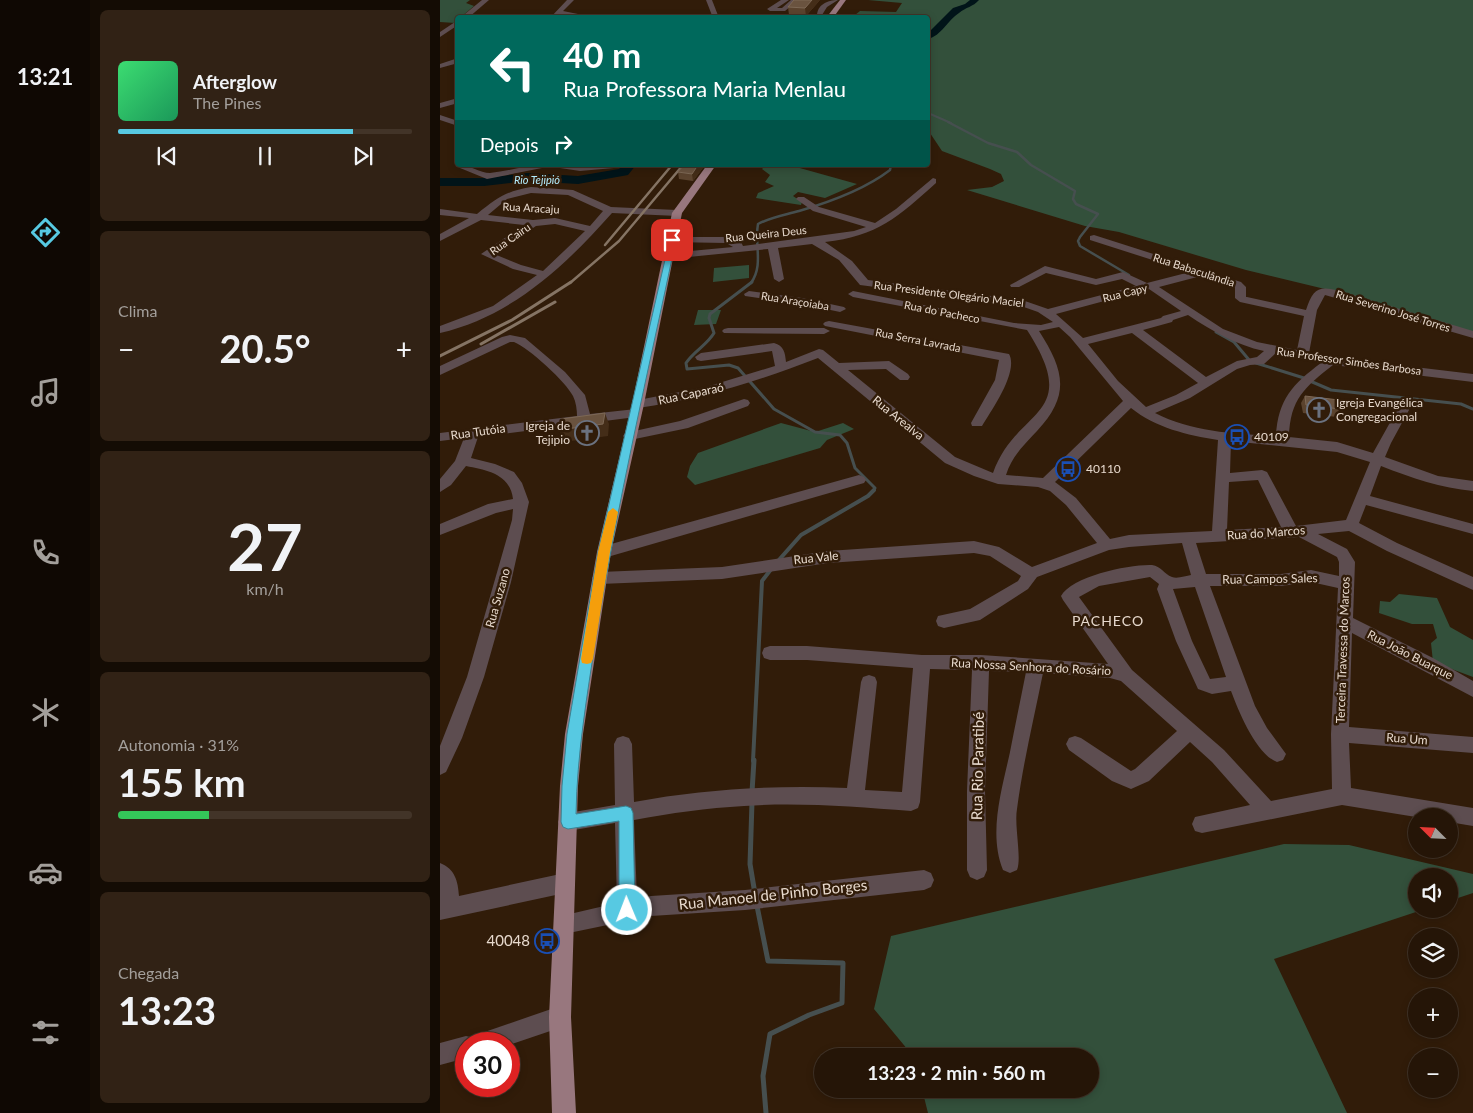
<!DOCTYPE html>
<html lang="pt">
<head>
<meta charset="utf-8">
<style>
  :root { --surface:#251507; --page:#312215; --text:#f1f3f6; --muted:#a39f9b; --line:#423428; --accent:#57c9e2 }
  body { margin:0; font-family:Lato,sans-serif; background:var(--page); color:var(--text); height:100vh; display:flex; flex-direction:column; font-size:19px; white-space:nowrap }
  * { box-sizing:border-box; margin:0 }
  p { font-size:16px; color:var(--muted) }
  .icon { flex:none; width:28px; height:28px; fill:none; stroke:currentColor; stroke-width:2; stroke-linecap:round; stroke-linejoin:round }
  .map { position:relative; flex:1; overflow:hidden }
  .details { display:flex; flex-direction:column; gap:10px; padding:10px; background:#140c04; width:350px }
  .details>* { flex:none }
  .banner { position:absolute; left:15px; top:15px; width:475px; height:152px; border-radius:5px; box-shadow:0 2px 8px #0003,0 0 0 1px var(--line); background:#00695c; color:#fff; overflow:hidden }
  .needle { width:32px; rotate:294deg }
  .fabs { position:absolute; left:968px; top:808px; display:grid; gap:10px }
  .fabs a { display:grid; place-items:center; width:50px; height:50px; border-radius:50%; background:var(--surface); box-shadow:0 2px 8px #0003,0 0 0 1px var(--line); font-size:25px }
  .speed { position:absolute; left:15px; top:1032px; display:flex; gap:10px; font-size:25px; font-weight:700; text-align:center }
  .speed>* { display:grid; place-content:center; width:65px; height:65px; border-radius:50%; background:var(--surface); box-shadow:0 2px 8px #0003,0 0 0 1px var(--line); line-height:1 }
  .speed .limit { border:8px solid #d22; background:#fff; color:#111 }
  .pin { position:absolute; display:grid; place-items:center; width:42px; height:42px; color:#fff; margin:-21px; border-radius:10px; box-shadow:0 2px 8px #0006 }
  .me { position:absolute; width:55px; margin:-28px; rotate:359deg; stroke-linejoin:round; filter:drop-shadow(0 0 4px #0008) }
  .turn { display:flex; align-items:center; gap:18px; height:105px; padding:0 25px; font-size:22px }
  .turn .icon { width:65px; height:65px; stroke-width:2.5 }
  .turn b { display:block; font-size:35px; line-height:42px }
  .then { display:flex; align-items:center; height:48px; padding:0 25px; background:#0003; gap:10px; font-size:19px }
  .big { font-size:38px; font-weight:700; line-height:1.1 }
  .details .card { flex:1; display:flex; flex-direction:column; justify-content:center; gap:8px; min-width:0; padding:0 18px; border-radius:8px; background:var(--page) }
  .details .dial { align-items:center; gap:0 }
  .dial b { font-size:65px; line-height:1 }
  .song { display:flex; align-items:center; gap:15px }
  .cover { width:60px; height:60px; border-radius:8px; background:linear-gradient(135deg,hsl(140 70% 55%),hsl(150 70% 35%)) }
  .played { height:5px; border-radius:2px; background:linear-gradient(90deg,var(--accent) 80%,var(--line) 80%) }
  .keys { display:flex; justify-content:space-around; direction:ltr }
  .heat { display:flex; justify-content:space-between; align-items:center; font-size:28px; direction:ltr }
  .charge { height:8px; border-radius:4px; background:linear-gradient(90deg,#34c759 31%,var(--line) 0) }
  .trip { position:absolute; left:374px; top:1048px; width:285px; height:50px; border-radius:25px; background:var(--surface); box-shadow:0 2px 8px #0003,0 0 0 1px var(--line); font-weight:700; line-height:50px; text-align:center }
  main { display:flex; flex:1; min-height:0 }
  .dock { display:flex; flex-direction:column; width:90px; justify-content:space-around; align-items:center; background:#0f0803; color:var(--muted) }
  .dock .icon { width:35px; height:35px }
  .dock .active { color:var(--accent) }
  .dock b { font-size:22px; color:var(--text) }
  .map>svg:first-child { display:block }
  .forest { fill:#33503b }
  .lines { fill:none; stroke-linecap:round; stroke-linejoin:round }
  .stream-far4 { stroke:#464f4f; stroke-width:2 }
  .stream-far3 { stroke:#464f4f; stroke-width:2.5 }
  .stream-far2 { stroke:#464f4f; stroke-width:3 }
  .stream-far1 { stroke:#464f4f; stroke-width:4 }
  .stream { stroke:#464f4f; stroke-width:5 }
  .river { fill:#011419; fill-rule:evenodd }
  .minor { fill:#5d4d50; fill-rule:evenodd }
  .major { fill:#98777e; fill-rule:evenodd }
  .rail-far1 { stroke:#857464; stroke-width:2.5 }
  .rail { stroke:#857464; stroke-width:3 }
  .wall { fill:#5b432e }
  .shaded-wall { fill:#442d18 }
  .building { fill:#6a533f; stroke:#7d6855 }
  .route { fill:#57c9e2; stroke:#398393 }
  .slow { fill:#f59e0b }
  .labels { text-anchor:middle; stroke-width:5; stroke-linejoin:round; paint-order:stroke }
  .far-water-label { font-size:11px; font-style:italic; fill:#b2ecfd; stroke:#311c09 }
  .far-street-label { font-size:11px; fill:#e7d9cd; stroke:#311c09 }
  .street-label { font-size:12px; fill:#e7d9cd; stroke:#311c09 }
  .poi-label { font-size:12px; fill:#e7d9cd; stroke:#311c09; text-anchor:start }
  .neighbourhood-label { font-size:14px; letter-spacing:1px; fill:#e7d9cd; stroke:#311c09 }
  .near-street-label { font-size:15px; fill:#e7d9cd; stroke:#311c09 }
  .near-poi-label { font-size:15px; fill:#e7d9cd; stroke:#311c09; text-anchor:end }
</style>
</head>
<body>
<main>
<nav class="dock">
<b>13:21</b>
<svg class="icon active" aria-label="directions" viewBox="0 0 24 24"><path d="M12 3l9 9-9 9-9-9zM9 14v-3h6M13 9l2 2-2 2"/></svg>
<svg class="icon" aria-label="music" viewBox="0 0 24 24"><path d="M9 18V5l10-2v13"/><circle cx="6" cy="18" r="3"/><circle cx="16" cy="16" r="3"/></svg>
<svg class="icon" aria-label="phone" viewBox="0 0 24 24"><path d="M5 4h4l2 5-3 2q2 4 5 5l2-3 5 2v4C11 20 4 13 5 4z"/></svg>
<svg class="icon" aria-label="climate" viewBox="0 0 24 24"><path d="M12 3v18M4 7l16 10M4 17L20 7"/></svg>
<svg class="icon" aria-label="car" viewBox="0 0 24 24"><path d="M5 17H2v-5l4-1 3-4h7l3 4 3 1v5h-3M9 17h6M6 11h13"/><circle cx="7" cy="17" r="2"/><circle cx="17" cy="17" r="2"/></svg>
<svg class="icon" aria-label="filters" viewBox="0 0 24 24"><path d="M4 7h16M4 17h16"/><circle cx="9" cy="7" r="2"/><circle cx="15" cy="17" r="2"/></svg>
</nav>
<section class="details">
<div class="card">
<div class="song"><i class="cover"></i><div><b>Afterglow</b><p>The Pines</p></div></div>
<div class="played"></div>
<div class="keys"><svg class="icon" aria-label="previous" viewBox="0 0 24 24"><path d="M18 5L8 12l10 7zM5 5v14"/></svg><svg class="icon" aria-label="pause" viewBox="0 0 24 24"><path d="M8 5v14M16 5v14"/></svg><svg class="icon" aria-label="next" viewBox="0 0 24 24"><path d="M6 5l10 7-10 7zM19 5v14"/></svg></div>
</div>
<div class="card"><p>Clima</p>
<div class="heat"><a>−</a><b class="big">20.5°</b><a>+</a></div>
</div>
<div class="card dial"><b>27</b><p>km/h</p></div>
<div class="card"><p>Autonomia · 31%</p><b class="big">155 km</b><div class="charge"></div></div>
<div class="card"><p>Chegada</p><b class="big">13:23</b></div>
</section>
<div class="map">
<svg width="1033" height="1113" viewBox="0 0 1033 1113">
  <rect width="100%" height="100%" fill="#311c09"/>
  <g class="forest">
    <path d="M0,0H30L26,3L34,6L21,17L18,18L15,23L0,22Z"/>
    <path d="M428,0H1033V335L889,290L806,270L679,232L645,226L527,190L552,187L564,181L561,174L550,169L502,151L488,130V18L394,17L397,15H415L420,11L456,12L462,3Z"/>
    <path d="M326,165H349L417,184L385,198L358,192L353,196L362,202L361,205L316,198L318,193L334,186L325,182L330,175L322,169Z"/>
    <path d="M309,265V278L273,282L274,268Z"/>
    <path d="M258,310H281L276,324L254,325Z"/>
    <path d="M341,423L375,432L403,423L414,429L387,440L380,448L255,485L247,477L250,466L258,453Z"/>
    <path d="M959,594L997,598L1010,627L1033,640V677L993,662L991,643L997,638L993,624H972L939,613L940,601L950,602Z"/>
    <path d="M844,844L909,845L1033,874V893L1009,901V876H976V909H985L834,959L907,1113H488L482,1089H650V1056H473L434,1009L451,936Z"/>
  </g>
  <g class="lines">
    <path class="stream-far4" d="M488,113L511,123"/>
    <g class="stream-far3">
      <path d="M508,122L548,143L577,152L591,165L635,191L633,199L636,204L658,214L640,237L638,241L640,246L689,275"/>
      <path d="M311,283C324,265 314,244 318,224C331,217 345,215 359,211C390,202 424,190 450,170L451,165"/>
    </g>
    <g class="stream-far2">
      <path d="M312,282L270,314L269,318L274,333C267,345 254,351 246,363L247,369L289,365L298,368L334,409L375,432L400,435L407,443L415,468L435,488L433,491"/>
      <path d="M776,332L794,342L810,361"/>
      <path d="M816,363L864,378"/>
      <path d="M870,381L891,390L1021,404L1033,409"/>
    </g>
    <g class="stream-far1">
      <path d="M338,561L361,535L428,496L434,490"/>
      <path d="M313,761L322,581L332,568"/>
    </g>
    <g class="stream">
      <path d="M312,792L314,760"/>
      <path d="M312,802L310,864L315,894"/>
      <path d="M317,906L328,961L403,963L402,1003L369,1015L330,1034L323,1076L326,1113"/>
    </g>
    <g class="river">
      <path d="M530,0H539C533,7 526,7 519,13C508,20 501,36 488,39V33L513,8L525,4Z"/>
      <path d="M183,165H196L188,175L138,184L87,181L44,186H0V178H44L87,173L138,176L179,169Z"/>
    </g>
    <g class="minor">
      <path d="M42,0H49L28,18H20Z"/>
      <path d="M127,0H134L123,11L158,18H140L120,14L116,18H110Z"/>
      <path d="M266,0H272L279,18H273Z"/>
      <path d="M341,0H349L337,8H342L351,0H358L345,11H330L327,9Z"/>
      <path d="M398,0L387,7L382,15L385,18L377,16C377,5 387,0 398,0Z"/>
      <path d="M18,20V25L0,37V32Z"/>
      <path d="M18,58V63L0,68V64Z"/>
      <path d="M18,98V103L0,108V103Z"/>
      <path d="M0,115L18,121V126L0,120Z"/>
      <path d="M19,165C30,165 40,173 50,173C69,171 87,165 106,165L102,168L47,179L20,168Z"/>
      <path d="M119,165H178L174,168L140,171L120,168Z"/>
      <path d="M493,178L496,179V183C458,217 438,236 385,242L412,261L428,280L582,300L608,309L696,286L682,279L656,285L606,273L579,287H571L570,285L605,266L656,279L683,272L707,283L750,272L650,240V236L654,235L801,282L806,287V297H807L866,310C873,289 878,285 900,291L1033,331V338L885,295L877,310L869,353L891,357L1033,374V382L893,365C865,387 850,399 849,437L897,442L933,453L957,410L958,404L964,400L970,404L969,410L951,443L945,457L998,476L1033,481V491C1001,488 972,478 941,466L930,496L1033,524V534L926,505L919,523L957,543L1033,577V590L947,551L909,531L878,534L907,549L915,562L913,618L993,658L1033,681V697L912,633L909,727L1033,737V753L909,743L911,788L1033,808V826L1009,822V816L976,817L902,805L762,833L755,831L752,824L755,817L810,805L772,762L750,742L709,781L691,789L672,781L629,750L626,744L629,738L635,736L641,738L691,771L695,769L737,731L681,681L670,678L603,673C594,718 583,763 577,809C574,826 582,858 577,870L570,873L563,870C548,833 562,789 570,752C575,725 581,698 586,672L549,671L545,791L547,870L544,877L537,880L530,877L527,870V791L532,670L490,669L480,802L478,808L471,811C415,807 360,802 304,806C267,808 231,813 194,820L197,899L211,896L305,890L484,870L491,873L494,880L491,887L484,890L305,910L211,916L124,934L117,931L114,924L117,917L177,903L175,823L128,831L121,829L118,822L121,815L128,813L175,805L174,744L177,738L183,736L189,738L192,744L194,802C265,789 335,785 407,788L421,682L423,677L429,675L435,677L437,682L425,790L462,792L473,668L367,660H330L324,658L322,653L324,648L330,646H367L482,655H541L668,664L623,600L621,596C632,576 690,564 712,565C721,566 724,574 732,577C737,579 746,576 751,575L742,543L689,547L669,550L597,577L588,589L540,620L504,628L498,626L496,621L498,616L530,609L578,581L581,576L550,556L534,553L388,563L282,579L160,584L155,582L152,578L155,574L160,572L282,567L388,551L534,541L559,547L592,567L657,543L626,505L610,491L598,487L558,484L534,476L505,463L378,358C319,381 260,399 198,408L192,404L198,400L266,387L335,366L332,351L261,361L257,360L255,357L261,353L334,343C344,346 345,352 346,362L379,349L383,350L399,363L449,361L468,374L470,377L468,380H460L446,369L408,370L515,457L553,473C576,407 644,418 587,330L413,297L408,294L413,291L574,323L601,325L613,322L598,312L581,306L420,285L399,260L372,244L338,248L344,279L339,282L334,279L328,249L229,259L224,256L229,253L293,247L286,243L229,242L228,240L233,237H288L301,242L303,246L414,231L426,227L373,211L356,199L358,197H364L379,207L435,223L456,209ZM761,276L793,286L795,288V298L800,302L864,316L857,350L817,342L783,329L719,287ZM709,289L741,311L723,316L721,318L643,338L616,314ZM748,315C772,331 796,345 824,351L817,357L797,361L766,377L703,330L732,322L733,320ZM619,327L630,337L683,401L603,478L566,475C572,456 584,445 597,431C631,395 624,370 599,331ZM692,333L758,383L736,395L706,407L678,381L648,344ZM836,353L881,363C853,384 838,399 836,436C795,434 752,432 715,413L750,398L797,369L810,365L824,364ZM691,408C716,428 747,435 778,440L772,531L689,535L670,539L636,498L615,482ZM791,441L897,452L930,462L906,520L856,526L827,472L822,470L790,473ZM818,480L841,527L787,530L789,482ZM859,537L897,557L899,562V576L871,570L841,574H766L756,543ZM710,577L719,584L717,589L736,641L758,689L772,694L791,691C799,712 816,754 837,762L843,760L846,754L827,728L815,706L770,586H841L871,582L898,588L891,734L892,789L831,801L784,750L692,670L639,597L659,586ZM755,587L786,677L770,679L752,641L733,589Z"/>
      <path d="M91,187L133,190L171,207L237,210L242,213L237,216L172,213C124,267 72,316 0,333V326L53,306L97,275L73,269L41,254L84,225L41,220L0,241V234L29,218L0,215V209L37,214C57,198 66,191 91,187ZM91,193L128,195L163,211L150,226L115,218L93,220L48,215L67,199ZM115,224L145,231L103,271L81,265L54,254L96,226Z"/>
      <path d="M309,291L362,298L404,307L406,309L400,312L362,304L305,296L304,294Z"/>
      <path d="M389,321L569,354C579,372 551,411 542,426H532L531,423L555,380L559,360L385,326L383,324L385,322Z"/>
      <path d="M288,328H384L390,331L384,334L284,333L282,331L284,329Z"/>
      <path d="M70,335L85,338L125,372L145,395L150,414L196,409L202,413L196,417L38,437L31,458L55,464L74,472L82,483L89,502L71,582L44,677L22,738L6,772L0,775V746L27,677L72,520L73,509L56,513L0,535V524L48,504L73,499C70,474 47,470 26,466L11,485L0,492V479L15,461L24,438L0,441V433L137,416C137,410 136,402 133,396C126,382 89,348 74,342H70L0,375V366L62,337Z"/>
      <path d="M304,399L308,400L310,403L308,406L248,428L190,440L185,439L183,436L185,433L190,432L240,421Z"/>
      <path d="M419,475L424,477L426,480L424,483L164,558L159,556L157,552L159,548L164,546Z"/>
      <path d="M0,863C15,869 18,881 19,896L125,873L132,876L135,883L132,890L125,893L0,920Z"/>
      <path d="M120,1006L128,1009L131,1017L128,1025L69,1045L26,1044V1058L0,1065V1043L26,1036L30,1037Z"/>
    </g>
    <g class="major">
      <path d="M400,0H406L393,18H386Z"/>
      <path d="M267,165H276L242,213L204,404L171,552L143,734L138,786L131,1017L136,1113H112L109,1017L120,786L125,734L157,552L192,404L232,213Z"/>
    </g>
    <g class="rail-far1">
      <path d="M165,245L232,165"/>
      <path d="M130,283L179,241L243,165"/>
    </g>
    <g class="rail">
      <path d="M41,344L115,302"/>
      <path d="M0,356L72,320L131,282"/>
    </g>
  </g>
  <g class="wall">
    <path d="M380,0L366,16L349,15L348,7Z"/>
    <path d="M244,165H265L253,181L239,179L238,172Z"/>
    <path d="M865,396L900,409L897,417L863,413L861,403Z"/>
  </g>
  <g class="shaded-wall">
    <path d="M372,0H380L366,16L365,8Z"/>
    <path d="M258,165H265L253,181L252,174Z"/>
    <path d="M165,413L169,424L168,436L124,442L119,430Z"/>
  </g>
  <g class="building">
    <path d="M354,0H372L365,8L348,7Z"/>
    <path d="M244,165H258L252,174L238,172Z"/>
    <path d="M865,396L899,400L900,409L866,405Z"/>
    <path d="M165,413L163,424L119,430L121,419Z"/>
  </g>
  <path class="route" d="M230,238L236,240C208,372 177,504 156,637C147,696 137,754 136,814L186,806L191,808L193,813L195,910L193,916L187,918L182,916L179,910V821L128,829L123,827L121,822L122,786L127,734L158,552Z"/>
  <path class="slow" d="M173,508L178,512L170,552L153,659L151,663L147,664L142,663L141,659L158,552L168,512Z"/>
  <defs>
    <symbol id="church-ring" viewBox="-11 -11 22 22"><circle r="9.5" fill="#311c09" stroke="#6b7280" stroke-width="1.5"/><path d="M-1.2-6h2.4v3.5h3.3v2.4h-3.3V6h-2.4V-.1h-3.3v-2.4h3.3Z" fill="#6b7280"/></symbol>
    <symbol id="bus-ring" viewBox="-11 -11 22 22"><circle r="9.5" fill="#311c09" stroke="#1a4fb4" stroke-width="1.5"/><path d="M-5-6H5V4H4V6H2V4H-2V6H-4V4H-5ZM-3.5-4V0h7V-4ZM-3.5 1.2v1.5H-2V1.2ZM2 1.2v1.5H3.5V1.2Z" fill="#1a4fb4"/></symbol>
  </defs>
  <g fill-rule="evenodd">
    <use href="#church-ring" x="865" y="396" width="28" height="28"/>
    <use href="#church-ring" x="133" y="419" width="28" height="28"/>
    <use href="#bus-ring" x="783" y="423" width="28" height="28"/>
    <use href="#bus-ring" x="614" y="455" width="28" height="28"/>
    <use href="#bus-ring" x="93" y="927" width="28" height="28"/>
  </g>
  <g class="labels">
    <g class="far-water-label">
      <text x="97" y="184">Rio Tejipió</text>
    </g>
    <g class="far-street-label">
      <text transform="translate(91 208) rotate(3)" y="4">Rua Aracaju</text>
      <text transform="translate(326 234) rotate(-6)" y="4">Rua Queira Deus</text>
      <text transform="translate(70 239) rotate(-35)" y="4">Rua Cairu</text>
      <text transform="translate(754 270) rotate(18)" y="4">Rua Babaculândia</text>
      <text transform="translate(685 293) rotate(-14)" y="4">Rua Capy</text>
      <text transform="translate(509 294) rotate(7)" y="4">Rua Presidente Olegário Maciel</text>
      <text transform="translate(355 301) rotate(9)" y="4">Rua Araçoiaba</text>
      <text transform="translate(953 311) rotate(17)" y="4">Rua Severino José Torres</text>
      <text transform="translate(502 312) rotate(11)" y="4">Rua do Pacheco</text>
      <text transform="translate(478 340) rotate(11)" y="4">Rua Serra Lavrada</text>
      <text transform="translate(909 361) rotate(8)" y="4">Rua Professor Simões Barbosa</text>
    </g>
    <g class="street-label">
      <text transform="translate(251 394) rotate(-12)" y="4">Rua Caparaó</text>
      <text transform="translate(458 418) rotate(39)" y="4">Rua Arealva</text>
      <text transform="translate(38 432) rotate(-8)" y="4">Rua Tutóia</text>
      <text transform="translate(826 533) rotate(-4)" y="4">Rua do Marcos</text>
      <text transform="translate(376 558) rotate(-6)" y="4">Rua Vale</text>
      <text transform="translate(830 579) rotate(-1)" y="4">Rua Campos Sales</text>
      <text transform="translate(58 598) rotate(-74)" y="4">Rua Suzano</text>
      <text transform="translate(903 650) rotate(-88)" y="4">Terceira Travessa do Marcos</text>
      <text transform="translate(970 655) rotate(27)" y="4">Rua João Buarque</text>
      <text transform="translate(591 667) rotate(3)" y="4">Rua Nossa Senhora do Rosário</text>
      <text transform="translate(967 739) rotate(4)" y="4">Rua Um</text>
    </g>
    <g class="poi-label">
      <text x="896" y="407">Igreja Evangélica<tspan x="896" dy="14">Congregacional</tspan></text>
      <text x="130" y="430" text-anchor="end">Igreja de<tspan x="130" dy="14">Tejipio</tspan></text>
      <text x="814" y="441">40109</text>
      <text x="646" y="473">40110</text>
    </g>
    <g class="neighbourhood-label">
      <text x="668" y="626">PACHECO</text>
    </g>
    <g class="near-street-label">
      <text transform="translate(538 766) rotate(-89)" y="5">Rua Rio Paratibé</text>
      <text transform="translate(333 895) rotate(-6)" y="5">Rua Manoel de Pinho Borges</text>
    </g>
    <g class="near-poi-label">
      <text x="90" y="946">40048</text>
    </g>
  </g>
</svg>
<div class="fabs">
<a><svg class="needle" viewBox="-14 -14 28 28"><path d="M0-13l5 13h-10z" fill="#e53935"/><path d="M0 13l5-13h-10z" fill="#a39f9b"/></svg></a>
<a><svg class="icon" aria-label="sound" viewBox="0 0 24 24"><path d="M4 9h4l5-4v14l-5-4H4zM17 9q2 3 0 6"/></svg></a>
<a><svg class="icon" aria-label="layers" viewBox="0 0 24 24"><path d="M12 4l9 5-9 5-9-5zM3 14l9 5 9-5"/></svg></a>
<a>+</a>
<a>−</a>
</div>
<div class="speed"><div class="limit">30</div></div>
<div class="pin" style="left:232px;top:240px;background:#d93025"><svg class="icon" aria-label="arrive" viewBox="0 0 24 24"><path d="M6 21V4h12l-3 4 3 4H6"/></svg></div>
<svg class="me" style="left:187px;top:910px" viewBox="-20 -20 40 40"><circle r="17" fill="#57c9e2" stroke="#fff" stroke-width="3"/><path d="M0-11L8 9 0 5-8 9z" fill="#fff"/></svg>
<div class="trip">13:23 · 2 min · 560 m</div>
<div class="banner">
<div class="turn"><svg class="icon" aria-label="left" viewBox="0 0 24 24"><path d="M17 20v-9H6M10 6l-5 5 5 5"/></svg><div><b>40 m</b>Rua Professora Maria Menlau</div></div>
<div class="then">Depois<svg class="icon" aria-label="right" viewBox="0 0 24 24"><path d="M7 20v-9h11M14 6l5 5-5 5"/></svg></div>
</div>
</div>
</main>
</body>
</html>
